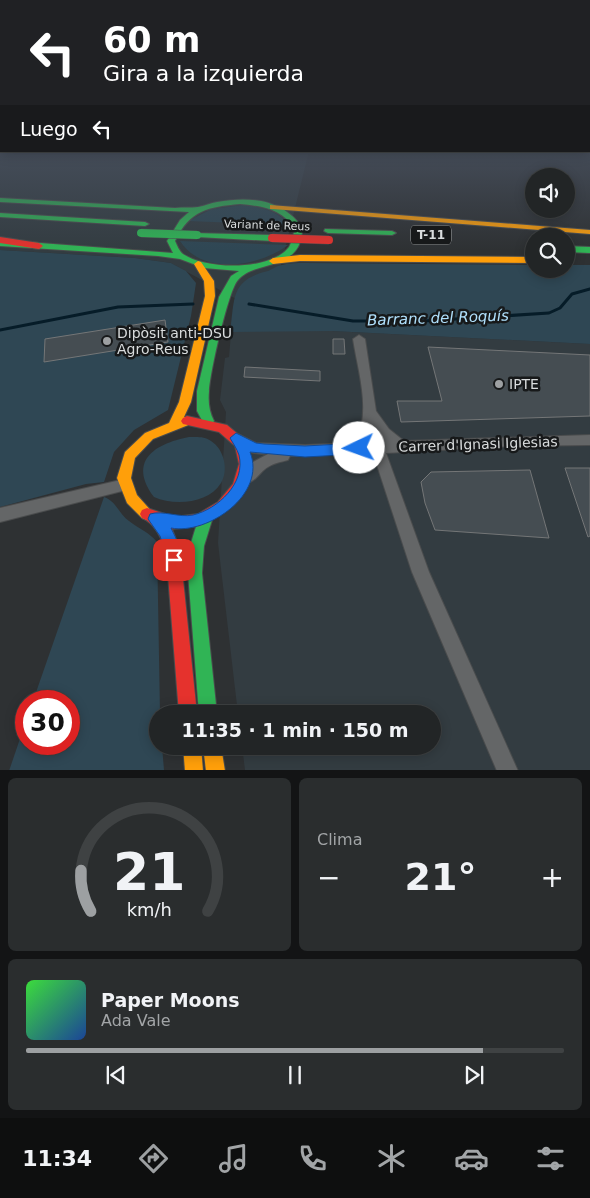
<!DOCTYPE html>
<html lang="es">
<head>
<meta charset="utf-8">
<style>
  :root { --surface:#222526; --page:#2a2d2e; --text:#f1f3f6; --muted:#a2a5a7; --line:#3f4243; --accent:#9da0a2 }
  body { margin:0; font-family:"DejaVu Sans",sans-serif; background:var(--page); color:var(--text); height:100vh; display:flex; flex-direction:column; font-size:19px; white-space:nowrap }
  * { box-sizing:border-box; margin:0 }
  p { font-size:16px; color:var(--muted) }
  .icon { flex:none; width:28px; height:28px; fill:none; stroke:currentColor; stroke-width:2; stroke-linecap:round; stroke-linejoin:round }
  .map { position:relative; height:770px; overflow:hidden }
  .details { display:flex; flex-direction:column; gap:8px; padding:8px; background:#131415; flex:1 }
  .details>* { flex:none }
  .hud { position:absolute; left:0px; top:0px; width:590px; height:152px; box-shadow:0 2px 12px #0003,0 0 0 1px var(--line); background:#202124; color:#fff; overflow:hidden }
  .buttons { position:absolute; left:525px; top:168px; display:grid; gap:10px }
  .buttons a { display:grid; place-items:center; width:50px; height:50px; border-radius:50%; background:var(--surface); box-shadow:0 2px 12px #0003,0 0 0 1px var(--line); font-size:25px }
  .speed { position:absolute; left:15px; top:690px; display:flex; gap:10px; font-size:25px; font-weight:700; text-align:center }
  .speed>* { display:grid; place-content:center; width:65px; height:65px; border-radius:50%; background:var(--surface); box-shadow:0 2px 12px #0003,0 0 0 1px var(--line); line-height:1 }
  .speed .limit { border:8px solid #d22; background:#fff; color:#111 }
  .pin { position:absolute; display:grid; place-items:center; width:42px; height:42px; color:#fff; margin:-21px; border-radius:10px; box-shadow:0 2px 8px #0006 }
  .me { position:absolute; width:55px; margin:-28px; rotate:267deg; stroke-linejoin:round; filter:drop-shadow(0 0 4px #0008) }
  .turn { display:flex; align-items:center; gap:18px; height:105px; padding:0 20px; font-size:22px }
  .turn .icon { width:65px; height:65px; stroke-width:2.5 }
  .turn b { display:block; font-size:35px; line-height:42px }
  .then { display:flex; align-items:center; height:48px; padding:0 20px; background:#0003; gap:10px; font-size:19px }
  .big { font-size:38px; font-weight:800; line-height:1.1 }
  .details .card { flex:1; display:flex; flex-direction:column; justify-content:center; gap:8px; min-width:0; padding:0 18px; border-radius:8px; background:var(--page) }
  .details .dial { align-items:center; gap:0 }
  .dial svg { height:130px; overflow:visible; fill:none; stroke:var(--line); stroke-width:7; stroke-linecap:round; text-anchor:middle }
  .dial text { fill:var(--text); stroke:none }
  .song { display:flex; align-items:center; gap:15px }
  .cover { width:60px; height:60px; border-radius:8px; background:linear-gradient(135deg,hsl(120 70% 55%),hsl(220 70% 35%)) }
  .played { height:5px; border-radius:2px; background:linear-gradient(90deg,var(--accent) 85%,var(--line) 85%) }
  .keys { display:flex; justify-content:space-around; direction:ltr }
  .heat { display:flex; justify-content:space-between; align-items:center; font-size:28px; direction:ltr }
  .details .tiles { flex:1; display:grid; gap:8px; grid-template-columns:1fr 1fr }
  .card:last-child { grid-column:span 2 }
  .trip { position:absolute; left:149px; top:705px; width:292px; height:50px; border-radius:25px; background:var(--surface); box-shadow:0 2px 12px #0003,0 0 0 1px var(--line); font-weight:800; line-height:50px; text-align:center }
  .tab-bar { display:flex; height:80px; justify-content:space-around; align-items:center; background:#0e0f0f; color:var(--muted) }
  .tab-bar .icon { width:35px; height:35px }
  .tab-bar .on { color:var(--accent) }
  .tab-bar b { font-size:22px; color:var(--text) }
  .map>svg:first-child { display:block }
  .built { fill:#333c41 }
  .green { fill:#2f4754 }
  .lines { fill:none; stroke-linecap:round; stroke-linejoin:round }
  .stream { stroke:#061c28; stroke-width:3 }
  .building { fill:#454d52; stroke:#747677 }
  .street-casing { stroke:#4a4c4d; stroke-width:2 }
  .fast-casing { stroke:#4a4c4d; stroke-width:2 }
  .slow-casing { stroke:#4a4c4d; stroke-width:2 }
  .jam-casing { stroke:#4a4c4d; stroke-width:2 }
  .street { fill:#646667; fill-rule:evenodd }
  .fast { fill:#30b455; fill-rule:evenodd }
  .slow { fill:#ff9f0a; fill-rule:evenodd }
  .jam { fill:#e5322d; fill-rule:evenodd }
  .fast-bridge-casing { stroke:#4a4c4d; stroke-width:9; stroke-linecap:butt }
  .jam-bridge-casing { stroke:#4a4c4d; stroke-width:9; stroke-linecap:butt }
  .fast-bridge { stroke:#30b455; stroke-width:8 }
  .jam-bridge { stroke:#e5322d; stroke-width:8 }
  .route { fill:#1a73e8; stroke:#114b97 }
  .poi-dot { fill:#9da0a2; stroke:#17191a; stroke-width:2 }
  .labels { text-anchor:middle; stroke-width:5; stroke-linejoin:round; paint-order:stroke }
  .far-street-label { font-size:11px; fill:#d9dcdd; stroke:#17191a }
  .shield { fill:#17191a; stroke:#9fa2a2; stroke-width:1 }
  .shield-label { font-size:12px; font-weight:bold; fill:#d9dcdd }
  .poi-label { font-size:14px; fill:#d9dcdd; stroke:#17191a; text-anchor:start }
  .street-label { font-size:14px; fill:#d9dcdd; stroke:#17191a }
  .water-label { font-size:15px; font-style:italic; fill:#b0e0fc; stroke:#17191a }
</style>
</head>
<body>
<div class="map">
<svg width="590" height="771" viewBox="0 0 590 771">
  <rect width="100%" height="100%" fill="#2e3133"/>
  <path class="built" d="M0,143L1,151H309L281,265L332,331L590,344V770H245L242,746H432V714H238L218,543L226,412L220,400L225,358L229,357L231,333L238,300L171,263L135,258L0,250Z"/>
  <g class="green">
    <path d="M243,205C261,207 277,210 289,225L188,221L212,209Z"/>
    <path d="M180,241L288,245C259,267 202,276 180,241Z"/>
    <path d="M0,250L135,258L171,263L186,271L196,283L191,316L168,410L134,430L114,452L104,482L86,484L0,507Z"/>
    <path d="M305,263L534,265V269H566V265H590V344L332,331L230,332C235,298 230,280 268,271C273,269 276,266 282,265C289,263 297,263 305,263Z"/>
    <path d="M189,437C196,437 205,436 211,441C224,449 229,470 221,483C208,504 174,506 154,497C128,462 153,444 189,437Z"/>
    <path d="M104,497C116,501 119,514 129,521C139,529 149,532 157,542L160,714H158V746H162L164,770L9,771L26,721V744H69V701H33Z"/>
  </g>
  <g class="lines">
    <g class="stream">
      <path d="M249,304L353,321H424L549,313L560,308L572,294L590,289"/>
      <path d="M0,330L118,307L193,304"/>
    </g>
  </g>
  <g class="building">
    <path d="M165,320L168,342L44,362L45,339Z"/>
    <path d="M333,339H344L345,354H333Z"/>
    <path d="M428,347L590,355V416L401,422L397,401H442Z"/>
    <path d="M245,367L320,371V381L244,377Z"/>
    <path d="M565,468H590V536L588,537Z"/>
    <path d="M530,470L549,538L435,530L425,503L421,482L431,472Z"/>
  </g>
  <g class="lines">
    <defs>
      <g id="street">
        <path d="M359,335L365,339L376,411L389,429L404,441L590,435V445L513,446L386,453L429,572L518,771H497L412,572L373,453L290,456L288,460C281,462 274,463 268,467C259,472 254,486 242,482L240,478L253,462L268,454C255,454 238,451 231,439L233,435L238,434L256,443L305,445L355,443C372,412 358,372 353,339ZM374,429L385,442H369Z"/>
        <path d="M125,479L130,481L132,485L130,489L0,522V508Z"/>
      </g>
      <g id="fast">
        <path d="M0,198L175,208C183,207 191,208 198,207C204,206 211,203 217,202C250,196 284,199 303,229C301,235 301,242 298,247C284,270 254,262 238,280C228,291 210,373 209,391C208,402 209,411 214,421L212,424H204L197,411V391L219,297L231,276L239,271L204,268L180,259L158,256L0,246V240L173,253L167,241L180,220L189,212L0,202ZM240,204C262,206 282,209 295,229C293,235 292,242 289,247C271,271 206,270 183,254C179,251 177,245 175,241C190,210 208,207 240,204Z"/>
        <path d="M0,213L145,222L149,224L145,226L0,217Z"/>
        <path d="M325,229L392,231L396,233L392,235L328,233L324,231Z"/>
        <path d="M194,233L272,235L276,238L272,241L197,237L193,235Z"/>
        <path d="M566,246L590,247V253L566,252Z"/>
        <path d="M206,511L211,513L213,517L204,546L202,573L217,714H199L188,573L190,546L199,517L201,513Z"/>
      </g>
      <g id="slow">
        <path d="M270,205L590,230V234L273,209H270Z"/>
        <path d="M300,255L534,257V263L300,261L273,264L269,261L273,258Z"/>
        <path d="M198,261L201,262L214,281L215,296L191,402L184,417L191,418L193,421L191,424L153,439L135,458L131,478L137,495L154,514L152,518L147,520L142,518L127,503L117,478L125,452L145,433L169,423L179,402L205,296L204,281L194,264Z"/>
        <path d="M183,746H201L203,771H185Z"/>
        <path d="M203,746H221L225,771H206Z"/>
      </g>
      <g id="jam">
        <path d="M0,237L39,243L43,246L39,249L0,243Z"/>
        <path d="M187,416L227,425L245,440L252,464L243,490L227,510L200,526L172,529L180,550L197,714H179L166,550C161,538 155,523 142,518L140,514L142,510L147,508L174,517L198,514L218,502L233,484L239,464L235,446L219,432L183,424L181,421L183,418Z"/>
      </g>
    </defs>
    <use href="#street" class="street-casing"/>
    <use href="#fast" class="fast-casing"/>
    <use href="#slow" class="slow-casing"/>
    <use href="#jam" class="jam-casing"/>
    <use href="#street" class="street"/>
    <use href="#fast" class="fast"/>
    <use href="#slow" class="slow"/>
    <use href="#jam" class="jam"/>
    <defs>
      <path id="fast-bridge" d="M141,233L197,235"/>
      <path id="jam-bridge" d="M272,238L329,240"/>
    </defs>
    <use href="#fast-bridge" class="fast-bridge-casing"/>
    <use href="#jam-bridge" class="jam-bridge-casing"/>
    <use href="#fast-bridge" class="fast-bridge"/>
    <use href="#jam-bridge" class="jam-bridge"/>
  </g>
  <linearGradient id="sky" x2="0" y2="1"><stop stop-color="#191b1c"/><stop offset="0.57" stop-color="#464e5b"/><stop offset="1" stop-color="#464e5b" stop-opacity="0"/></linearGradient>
  <rect width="590" height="250" fill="url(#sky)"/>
  <path class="route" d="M236,433L256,443L264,444L305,446L359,443L365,448L359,454L305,457L250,452C267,494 208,535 171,528C176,539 185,552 179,565L174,567L169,565L160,536L148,519L150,514C163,510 179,518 193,515C218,509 246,483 239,455C237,449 233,443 230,438Z"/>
  <g class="poi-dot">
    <circle cx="107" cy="341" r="5"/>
    <circle cx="499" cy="384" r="5"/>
  </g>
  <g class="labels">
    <g class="far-street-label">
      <text transform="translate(267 225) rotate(2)" y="4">Variant de Reus</text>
    </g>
    <rect class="shield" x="411" y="225.5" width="40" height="19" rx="4"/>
    <g class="shield-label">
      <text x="431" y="239">T-11</text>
    </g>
    <g class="poi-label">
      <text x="117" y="338">Dipòsit anti-DSU<tspan x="117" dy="16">Agro-Reus</tspan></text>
      <text x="509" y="389">IPTE</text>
    </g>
    <g class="street-label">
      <text transform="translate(478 444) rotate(-2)" y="5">Carrer d'Ignasi Iglesias</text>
    </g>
    <g class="water-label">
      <text transform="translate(438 318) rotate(-2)" y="5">Barranc del Roquís</text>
    </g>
  </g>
</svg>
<div class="buttons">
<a><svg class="icon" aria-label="sound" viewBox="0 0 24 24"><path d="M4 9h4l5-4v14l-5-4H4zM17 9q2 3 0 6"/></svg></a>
<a><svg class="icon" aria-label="search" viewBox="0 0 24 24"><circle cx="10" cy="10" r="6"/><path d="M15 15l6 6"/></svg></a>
</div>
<div class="speed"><div class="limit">30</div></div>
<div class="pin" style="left:174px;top:560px;background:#d93025"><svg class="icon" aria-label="arrive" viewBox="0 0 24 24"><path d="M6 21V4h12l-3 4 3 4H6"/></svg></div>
<svg class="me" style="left:359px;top:448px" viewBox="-20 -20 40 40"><circle r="19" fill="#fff"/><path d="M0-13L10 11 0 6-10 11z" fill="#1a73e8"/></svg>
<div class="trip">11:35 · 1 min · 150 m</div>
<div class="hud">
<div class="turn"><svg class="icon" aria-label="left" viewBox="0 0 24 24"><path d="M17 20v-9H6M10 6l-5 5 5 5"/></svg><div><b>60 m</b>Gira a la izquierda</div></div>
<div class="then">Luego<svg class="icon" aria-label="left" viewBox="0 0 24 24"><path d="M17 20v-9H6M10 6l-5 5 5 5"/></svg></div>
</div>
</div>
<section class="details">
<div class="tiles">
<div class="card dial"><svg viewBox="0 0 100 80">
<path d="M14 69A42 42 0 1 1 86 69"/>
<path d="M14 69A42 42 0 0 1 8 44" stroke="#9da0a2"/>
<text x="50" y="56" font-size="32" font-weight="700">21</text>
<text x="50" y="72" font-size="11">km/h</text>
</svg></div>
<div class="card"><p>Clima</p>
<div class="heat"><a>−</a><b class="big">21°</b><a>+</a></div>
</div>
<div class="card">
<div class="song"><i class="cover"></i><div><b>Paper Moons</b><p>Ada Vale</p></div></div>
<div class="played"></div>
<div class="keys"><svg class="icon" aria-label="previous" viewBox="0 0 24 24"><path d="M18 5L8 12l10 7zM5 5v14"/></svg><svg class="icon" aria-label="pause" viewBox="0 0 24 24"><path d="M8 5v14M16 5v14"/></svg><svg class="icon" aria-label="next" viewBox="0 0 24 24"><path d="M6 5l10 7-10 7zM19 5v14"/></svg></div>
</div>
</div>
</section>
<nav class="tab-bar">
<b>11:34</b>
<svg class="icon on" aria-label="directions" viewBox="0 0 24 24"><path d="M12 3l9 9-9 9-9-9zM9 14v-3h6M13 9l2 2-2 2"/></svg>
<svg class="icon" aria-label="music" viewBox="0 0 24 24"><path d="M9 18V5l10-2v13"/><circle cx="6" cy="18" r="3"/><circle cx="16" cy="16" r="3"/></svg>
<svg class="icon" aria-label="phone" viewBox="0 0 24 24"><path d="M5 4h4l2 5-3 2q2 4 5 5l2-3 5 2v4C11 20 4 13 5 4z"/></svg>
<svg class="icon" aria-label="climate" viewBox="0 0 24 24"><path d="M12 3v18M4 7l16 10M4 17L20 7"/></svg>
<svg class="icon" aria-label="car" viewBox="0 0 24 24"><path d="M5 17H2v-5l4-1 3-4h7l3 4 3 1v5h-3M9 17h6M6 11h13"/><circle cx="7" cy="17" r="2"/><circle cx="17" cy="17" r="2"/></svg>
<svg class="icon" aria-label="filters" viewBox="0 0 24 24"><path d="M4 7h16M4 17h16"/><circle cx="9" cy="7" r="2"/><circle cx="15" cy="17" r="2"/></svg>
</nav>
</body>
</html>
